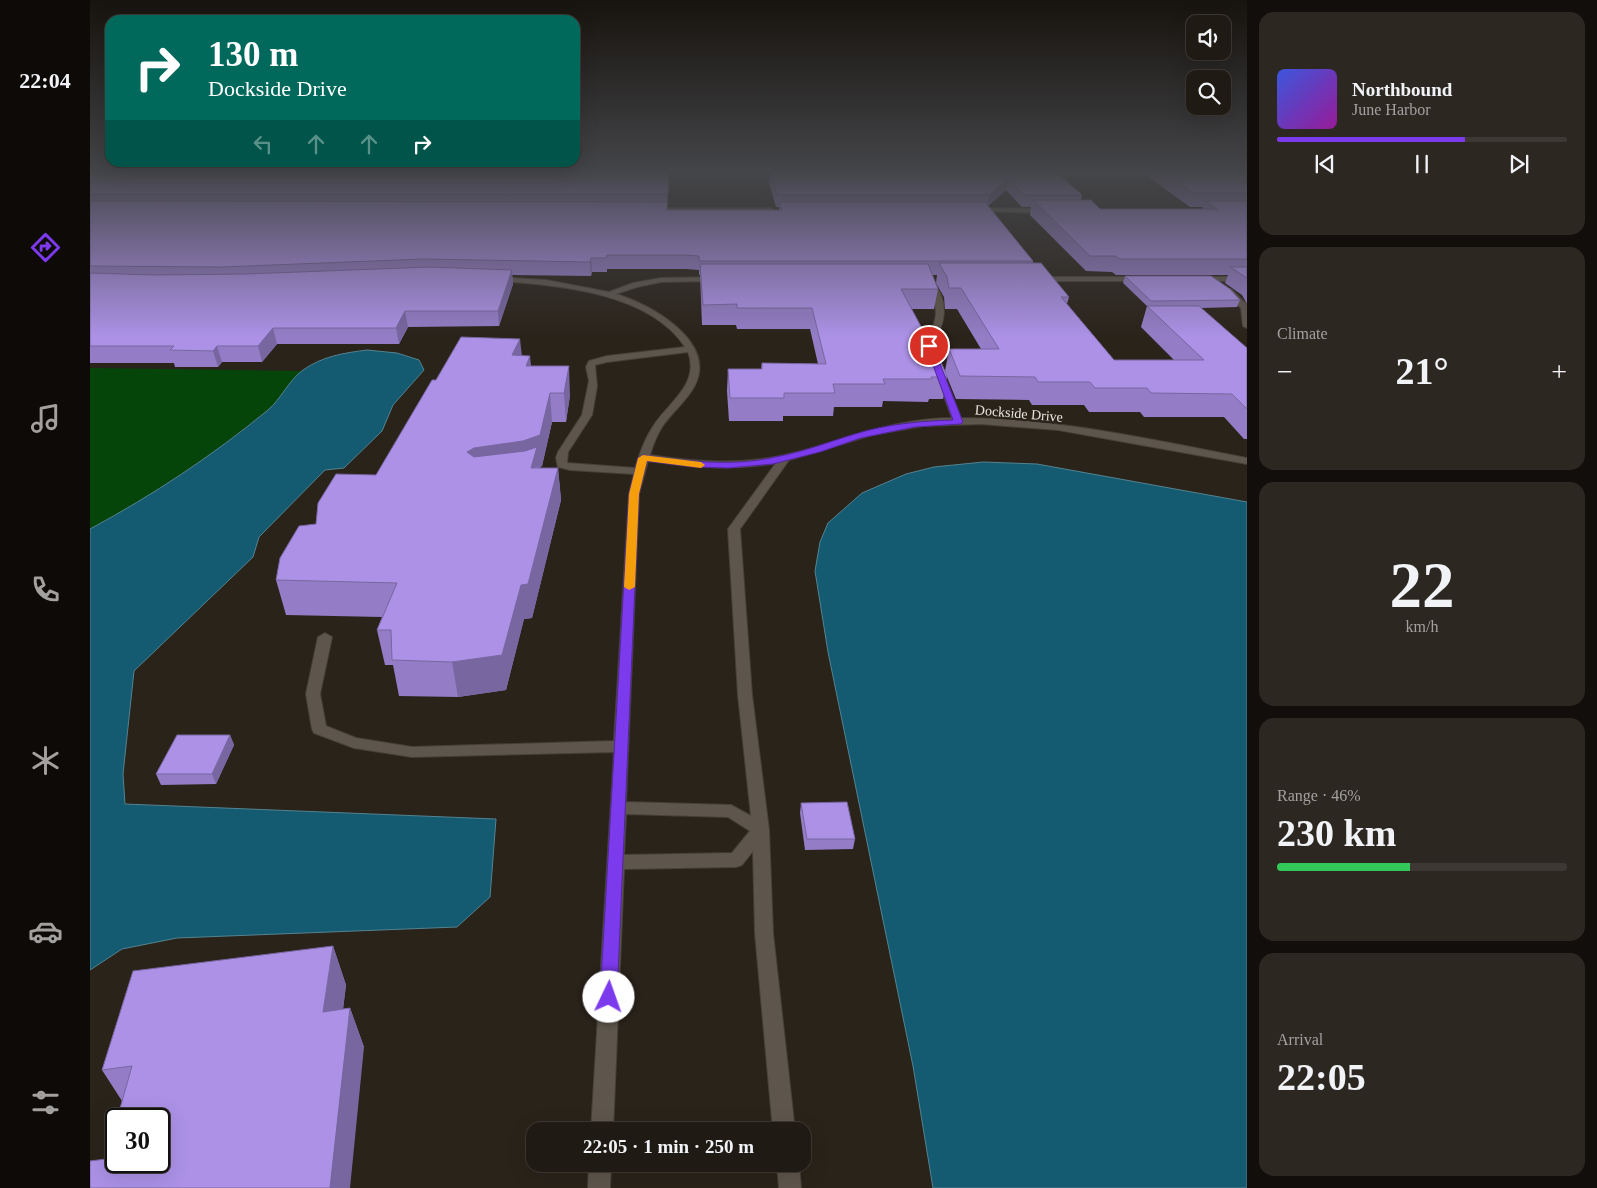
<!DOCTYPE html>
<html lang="en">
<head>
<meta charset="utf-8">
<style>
  :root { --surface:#201a14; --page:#2d2722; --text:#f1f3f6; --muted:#a2a1a0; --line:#3d3834; --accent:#7c3aed }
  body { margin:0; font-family:Georgia,serif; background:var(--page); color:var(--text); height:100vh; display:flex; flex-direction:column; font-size:19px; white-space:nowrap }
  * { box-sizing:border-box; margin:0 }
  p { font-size:16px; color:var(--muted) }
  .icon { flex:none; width:28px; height:28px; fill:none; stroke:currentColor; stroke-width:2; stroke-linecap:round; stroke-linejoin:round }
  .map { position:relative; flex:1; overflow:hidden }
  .sheet { display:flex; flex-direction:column; gap:12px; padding:12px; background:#120e0b; width:350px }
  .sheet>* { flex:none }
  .top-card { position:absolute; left:15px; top:15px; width:475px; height:152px; border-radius:15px; box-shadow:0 5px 20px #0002,0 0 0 1px var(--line); background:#00695c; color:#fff; overflow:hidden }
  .tools { position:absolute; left:1096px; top:15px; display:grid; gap:10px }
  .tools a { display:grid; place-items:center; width:45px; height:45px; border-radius:10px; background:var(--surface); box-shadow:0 5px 20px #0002,0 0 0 1px var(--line); font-size:25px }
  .speed { position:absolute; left:15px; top:1108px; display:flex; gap:10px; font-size:25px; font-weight:700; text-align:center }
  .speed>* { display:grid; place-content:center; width:65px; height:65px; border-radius:50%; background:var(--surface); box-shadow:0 5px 20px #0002,0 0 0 1px var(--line); line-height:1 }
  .speed .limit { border:2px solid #111; border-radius:8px; background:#fff; color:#111 }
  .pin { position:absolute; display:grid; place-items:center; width:42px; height:42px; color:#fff; margin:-21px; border:2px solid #fff; border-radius:50%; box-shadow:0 1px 5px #0007 }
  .me { position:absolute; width:55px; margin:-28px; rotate:3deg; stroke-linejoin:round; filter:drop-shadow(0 0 4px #0008) }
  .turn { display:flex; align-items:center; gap:18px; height:105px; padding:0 20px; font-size:22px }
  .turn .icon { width:65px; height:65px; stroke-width:2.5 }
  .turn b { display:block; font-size:35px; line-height:42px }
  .lanes { display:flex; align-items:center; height:48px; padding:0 20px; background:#0003; justify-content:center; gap:25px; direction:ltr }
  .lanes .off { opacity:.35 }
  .big { font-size:38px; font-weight:700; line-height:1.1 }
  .sheet .widget { flex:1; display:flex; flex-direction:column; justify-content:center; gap:8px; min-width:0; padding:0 18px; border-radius:15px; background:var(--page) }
  .sheet .dial { align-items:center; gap:0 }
  .dial b { font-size:65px; line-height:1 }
  .song { display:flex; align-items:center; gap:15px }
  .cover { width:60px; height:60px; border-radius:8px; background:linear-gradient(135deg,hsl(230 70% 55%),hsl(300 70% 35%)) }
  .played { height:5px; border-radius:2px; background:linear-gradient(90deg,var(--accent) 65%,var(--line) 65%) }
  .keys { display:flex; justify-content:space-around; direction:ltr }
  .heat { display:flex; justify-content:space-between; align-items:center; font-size:28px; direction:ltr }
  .charge { height:8px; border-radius:4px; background:linear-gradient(90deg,#34c759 46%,var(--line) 0) }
  .trip { position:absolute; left:436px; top:1122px; width:285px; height:50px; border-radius:15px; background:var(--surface); box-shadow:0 5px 20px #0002,0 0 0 1px var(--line); font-weight:700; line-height:50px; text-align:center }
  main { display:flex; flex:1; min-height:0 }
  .tab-bar { display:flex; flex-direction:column; width:90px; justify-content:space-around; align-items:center; background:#0d0a08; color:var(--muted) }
  .tab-bar .icon { width:35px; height:35px }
  .tab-bar .selected { color:var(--accent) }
  .tab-bar b { font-size:22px; color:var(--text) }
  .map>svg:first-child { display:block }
  .green { fill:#05450a }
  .water { fill:#145a70; stroke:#548391 }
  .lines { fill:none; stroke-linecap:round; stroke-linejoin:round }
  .minor-casing { stroke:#464039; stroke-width:2 }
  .minor { fill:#5e564c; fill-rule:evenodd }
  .wall { fill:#947dc6; fill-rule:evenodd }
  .shaded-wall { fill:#7866a1 }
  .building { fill:#ac91e6; stroke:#7866a1 }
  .route { fill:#7c3aed; stroke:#51269a }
  .slow { fill:#f59e0b }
  .labels { text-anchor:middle; stroke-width:5; stroke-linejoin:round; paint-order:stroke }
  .street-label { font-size:14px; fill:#e9e4de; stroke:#2a231a }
</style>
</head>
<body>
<main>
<nav class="tab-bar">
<b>22:04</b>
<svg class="icon selected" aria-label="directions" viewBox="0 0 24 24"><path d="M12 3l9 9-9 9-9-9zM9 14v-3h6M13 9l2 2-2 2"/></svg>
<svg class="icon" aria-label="music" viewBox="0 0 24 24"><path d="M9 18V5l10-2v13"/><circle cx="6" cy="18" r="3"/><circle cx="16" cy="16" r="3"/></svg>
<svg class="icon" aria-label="phone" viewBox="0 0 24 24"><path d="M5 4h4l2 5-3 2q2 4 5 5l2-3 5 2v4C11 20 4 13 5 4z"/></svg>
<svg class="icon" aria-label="climate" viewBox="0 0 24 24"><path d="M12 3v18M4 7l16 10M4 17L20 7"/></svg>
<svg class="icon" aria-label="car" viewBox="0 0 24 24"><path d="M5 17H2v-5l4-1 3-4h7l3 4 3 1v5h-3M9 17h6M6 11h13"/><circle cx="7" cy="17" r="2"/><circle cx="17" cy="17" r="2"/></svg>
<svg class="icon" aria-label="filters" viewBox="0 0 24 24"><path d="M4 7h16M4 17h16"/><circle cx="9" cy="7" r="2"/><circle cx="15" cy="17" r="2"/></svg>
</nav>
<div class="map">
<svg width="1157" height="1188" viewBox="0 0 1157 1188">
  <rect width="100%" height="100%" fill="#2a231a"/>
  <path class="green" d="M0,368L212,371L180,409L110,462L45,504L0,529Z"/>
  <g class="water">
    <path d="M757,171H1157V175L893,176Z"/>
    <path d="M277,350L307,353L329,360L334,370L303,405L292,431L254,468L235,470L169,537L163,557L44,671L33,774L35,804L406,819L400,897L367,927L87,938L32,949L0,970V529C63,495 122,456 178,410C191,399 199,380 213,370C233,356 254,353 277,350Z"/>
    <path d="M893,462L947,464L1157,502V1188H843L823,1066L738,652L725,571L730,542L738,523L772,493L816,474L844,467Z"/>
  </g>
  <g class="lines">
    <defs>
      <g id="minor">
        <path d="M682,208L684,211L562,212L559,210L562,208Z"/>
        <path d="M885,208L957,209L960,211L957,213L883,211Z"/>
        <path d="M404,277L456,280L519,292L543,283L571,278L629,277V281H626L571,282L547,287L526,294C560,304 627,341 605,385C597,401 582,412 572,427C567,435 563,445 560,455C605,462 650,465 695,455C752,442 803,418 862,418L835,346C848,318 851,309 835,281L839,279C844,281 846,286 849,291C859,312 852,326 843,346L871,418C968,418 1063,440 1157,458V464L968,430L891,424L833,426L782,435L699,460L650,529L662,695L679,830L683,933L705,1131H683L665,933L663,851L652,865L646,867L534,869L523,1131H501L524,752L322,757L264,748L224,733L222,729L216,694L228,637L235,633L242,637L230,694L236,726L266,738L322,747L524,741L539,494L544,474L480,470L468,467L466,458L468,452L492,415L499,381L496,367L499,361L517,356L595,347C559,292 467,285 407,281H404ZM598,352C610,384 579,402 564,425C555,438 550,453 545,468L477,463L478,452L502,415L507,386L505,365L517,362ZM558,461C601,467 643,471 686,463L638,529L648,695L661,816L641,805L536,802L549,494ZM536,814L638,817L660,831L642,853L534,855Z"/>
        <path d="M943,277H1051L1055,279L1051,281H943Z"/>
        <rect x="1106" y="277" width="51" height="4"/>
        <path d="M1135,289H1141L1157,305V328L1153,326L1151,308L1135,293Z"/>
        <path d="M499,1164H521L520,1188H498Z"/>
        <path d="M687,1164H709L711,1188H689Z"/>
      </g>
    </defs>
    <use href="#minor" class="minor-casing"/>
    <use href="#minor" class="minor"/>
  </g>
  <g class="wall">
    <path d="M0,171H579L577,210H689V207H686L679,183L680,171H965L992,195L991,200L1010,209H1112L1113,207H1100L1050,171H1157V304L1152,295L1135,283L1138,275H1026L1022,272L996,271L940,215L941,207H932L916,190L898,206L943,261V263L979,297L977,304L1024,360H1084L1051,327L1057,306L1033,283L1035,276L1150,300L1147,307L1111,308L1157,348V439H1154L1134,417H1054L1050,412H999L994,405H942L939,400L866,399L857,377L853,399H839L838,402L793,401L792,407H744L743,416H693V421H639L637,391L638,369H671L672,363L728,364L720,329H647L646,325H612L610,275H609V270L596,269H517V272H502L501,276L422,275L423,284L409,326L318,327L309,344H187L172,362H132L128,367H85L84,363H0ZM842,275H847L846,283L854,297L855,309H867L891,349H859L855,371L821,309H844L848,289Z"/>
    <path d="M432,356L441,366L480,395L476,422H462L452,466L449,468H468L471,500L442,618L434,619L416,690L368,697L309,696L303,665H295L287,630L292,617L196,615L186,580L226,524L286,475L346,380Z"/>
    <path d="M140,735L144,745L126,784L71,785L66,774Z"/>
    <path d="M711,803L765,839L763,849L715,850L710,813Z"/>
    <path d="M243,946L256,985L253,1009L260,1008L274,1047L32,1101L12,1070Z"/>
  </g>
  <g class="shaded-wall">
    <path d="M918,179L916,190L897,207L899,195Z"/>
    <path d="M501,258L502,272L501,276L500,262Z"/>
    <path d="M422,270L423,284L409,326L408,311Z"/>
    <path d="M315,311L318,327L309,344L306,328Z"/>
    <path d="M183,328L187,344L172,362L168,346Z"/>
    <path d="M430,339L433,366L422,355Z"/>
    <path d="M127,346L132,362L128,367L123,351Z"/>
    <path d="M440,356L443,384L436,366Z"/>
    <path d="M479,366L480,395L476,422L474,393Z"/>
    <path d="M460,393L462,422L452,466L388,479L377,452Z"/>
    <path d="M468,468L471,500L442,618L434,619L416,690L368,697L362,662L431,585Z"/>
    <path d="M140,735L144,745L126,784L122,774Z"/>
    <path d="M243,946L256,985L248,1050L233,1012Z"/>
    <path d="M260,1008L274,1047L260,1188H240Z"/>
  </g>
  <g class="building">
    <path d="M0,171H579L578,194H0Z"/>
    <path d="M680,171H965L992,195H934L918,179L899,195H687Z"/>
    <path d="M1072,171H1157V193H1104Z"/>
    <path d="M943,200H1001L1010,209H1127L1115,201H1157V259H1030L1026,256H1000Z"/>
    <path d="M0,201L577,202V210H692L689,202H895L943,261H609V256L596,255H517L516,258H501L500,262L333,259L132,267L0,266Z"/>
    <path d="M849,263H951L979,297H971L1024,360H1114L1057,306H1109L1157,348V409L1142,394L1061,393L1057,388H1005L1000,382H948L945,377L870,376L859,349H909L871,288H859L857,277Z"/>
    <path d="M610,264H838L848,289H811L843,349H846L857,377H841L842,379H793L795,384H743L745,393H694V398H640L638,369H672V363L736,364L722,308H647V304L613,305Z"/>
    <path d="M339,267L422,270L408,311H315L306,328H183L168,346H127L123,351L80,350L84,346H0V273L64,275L156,274Z"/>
    <path d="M1140,267H1157V278Z"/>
    <path d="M1035,276H1121L1140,289L1150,300L1061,301Z"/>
    <path d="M371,337L430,339L422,355L440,356L436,366H479L474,393H460L450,435L433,441L384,448L377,452L384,457L435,451L447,447L441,468H468L438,584L431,585L412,655L362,662L302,660L301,630H287L307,583L186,580L190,558L209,526L226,524L228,503L246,474L286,475L342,380H346Z"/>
    <path d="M87,735H140L122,774H66Z"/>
    <path d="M757,802L765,839H717L711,803Z"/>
    <path d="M243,946L233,1012L260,1008L240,1188H0V1161L16,1159L26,1122V1161H69V1119H27L42,1066L12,1070L43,971Z"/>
  </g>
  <linearGradient id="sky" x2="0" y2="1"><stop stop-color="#17130e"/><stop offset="0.51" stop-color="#444549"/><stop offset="1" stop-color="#444549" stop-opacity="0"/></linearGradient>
  <rect width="1157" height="337" fill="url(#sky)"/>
  <path class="route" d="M839,344L843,346L873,422L871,424L825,427L771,438L730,452L683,464L639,468L603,467L557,461L549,494L527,997L525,1002L519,1005L513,1002L510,997L539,494L548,458L553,455C597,461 641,467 685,457C713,452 738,442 765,434C797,424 830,421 863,420L836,346Z"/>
  <path class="slow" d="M553,455L611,462L615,465L611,468L557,461L549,494L545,587L539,590L534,587L539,494L548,458Z"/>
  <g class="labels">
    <g class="street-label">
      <text transform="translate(929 413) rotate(5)" y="5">Dockside Drive</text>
    </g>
  </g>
</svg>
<div class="tools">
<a><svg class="icon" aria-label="sound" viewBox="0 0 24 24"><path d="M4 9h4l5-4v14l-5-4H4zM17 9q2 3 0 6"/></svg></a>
<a><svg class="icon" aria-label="search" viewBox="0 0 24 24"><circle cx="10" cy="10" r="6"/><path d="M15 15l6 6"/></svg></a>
</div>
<div class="speed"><div class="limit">30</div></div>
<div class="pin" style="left:839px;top:346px;background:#d93025"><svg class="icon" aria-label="arrive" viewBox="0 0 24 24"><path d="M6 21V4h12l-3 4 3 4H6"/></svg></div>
<svg class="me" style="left:519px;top:997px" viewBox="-20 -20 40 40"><circle r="19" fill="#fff"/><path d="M0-13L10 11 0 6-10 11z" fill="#7c3aed"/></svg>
<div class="trip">22:05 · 1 min · 250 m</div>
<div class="top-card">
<div class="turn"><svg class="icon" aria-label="right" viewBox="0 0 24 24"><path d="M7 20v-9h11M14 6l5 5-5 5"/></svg><div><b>130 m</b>Dockside Drive</div></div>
<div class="lanes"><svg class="icon off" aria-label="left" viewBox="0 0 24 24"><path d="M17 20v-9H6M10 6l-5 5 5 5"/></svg><svg class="icon off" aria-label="ahead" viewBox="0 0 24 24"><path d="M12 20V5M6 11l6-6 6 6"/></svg><svg class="icon off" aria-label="ahead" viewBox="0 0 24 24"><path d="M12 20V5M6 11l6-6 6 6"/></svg><svg class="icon" aria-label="right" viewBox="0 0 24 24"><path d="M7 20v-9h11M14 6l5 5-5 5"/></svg></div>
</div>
</div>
<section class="sheet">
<div class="widget">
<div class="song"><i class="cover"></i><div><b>Northbound</b><p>June Harbor</p></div></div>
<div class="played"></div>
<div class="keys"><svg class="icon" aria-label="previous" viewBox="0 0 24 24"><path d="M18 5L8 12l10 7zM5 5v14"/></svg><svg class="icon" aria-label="pause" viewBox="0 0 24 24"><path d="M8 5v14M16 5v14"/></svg><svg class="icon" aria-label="next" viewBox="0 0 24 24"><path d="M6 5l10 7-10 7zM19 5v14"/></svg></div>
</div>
<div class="widget"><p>Climate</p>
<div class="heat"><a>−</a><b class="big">21°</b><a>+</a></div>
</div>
<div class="widget dial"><b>22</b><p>km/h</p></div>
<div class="widget"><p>Range · 46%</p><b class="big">230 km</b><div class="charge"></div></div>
<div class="widget"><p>Arrival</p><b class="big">22:05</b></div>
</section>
</main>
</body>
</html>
